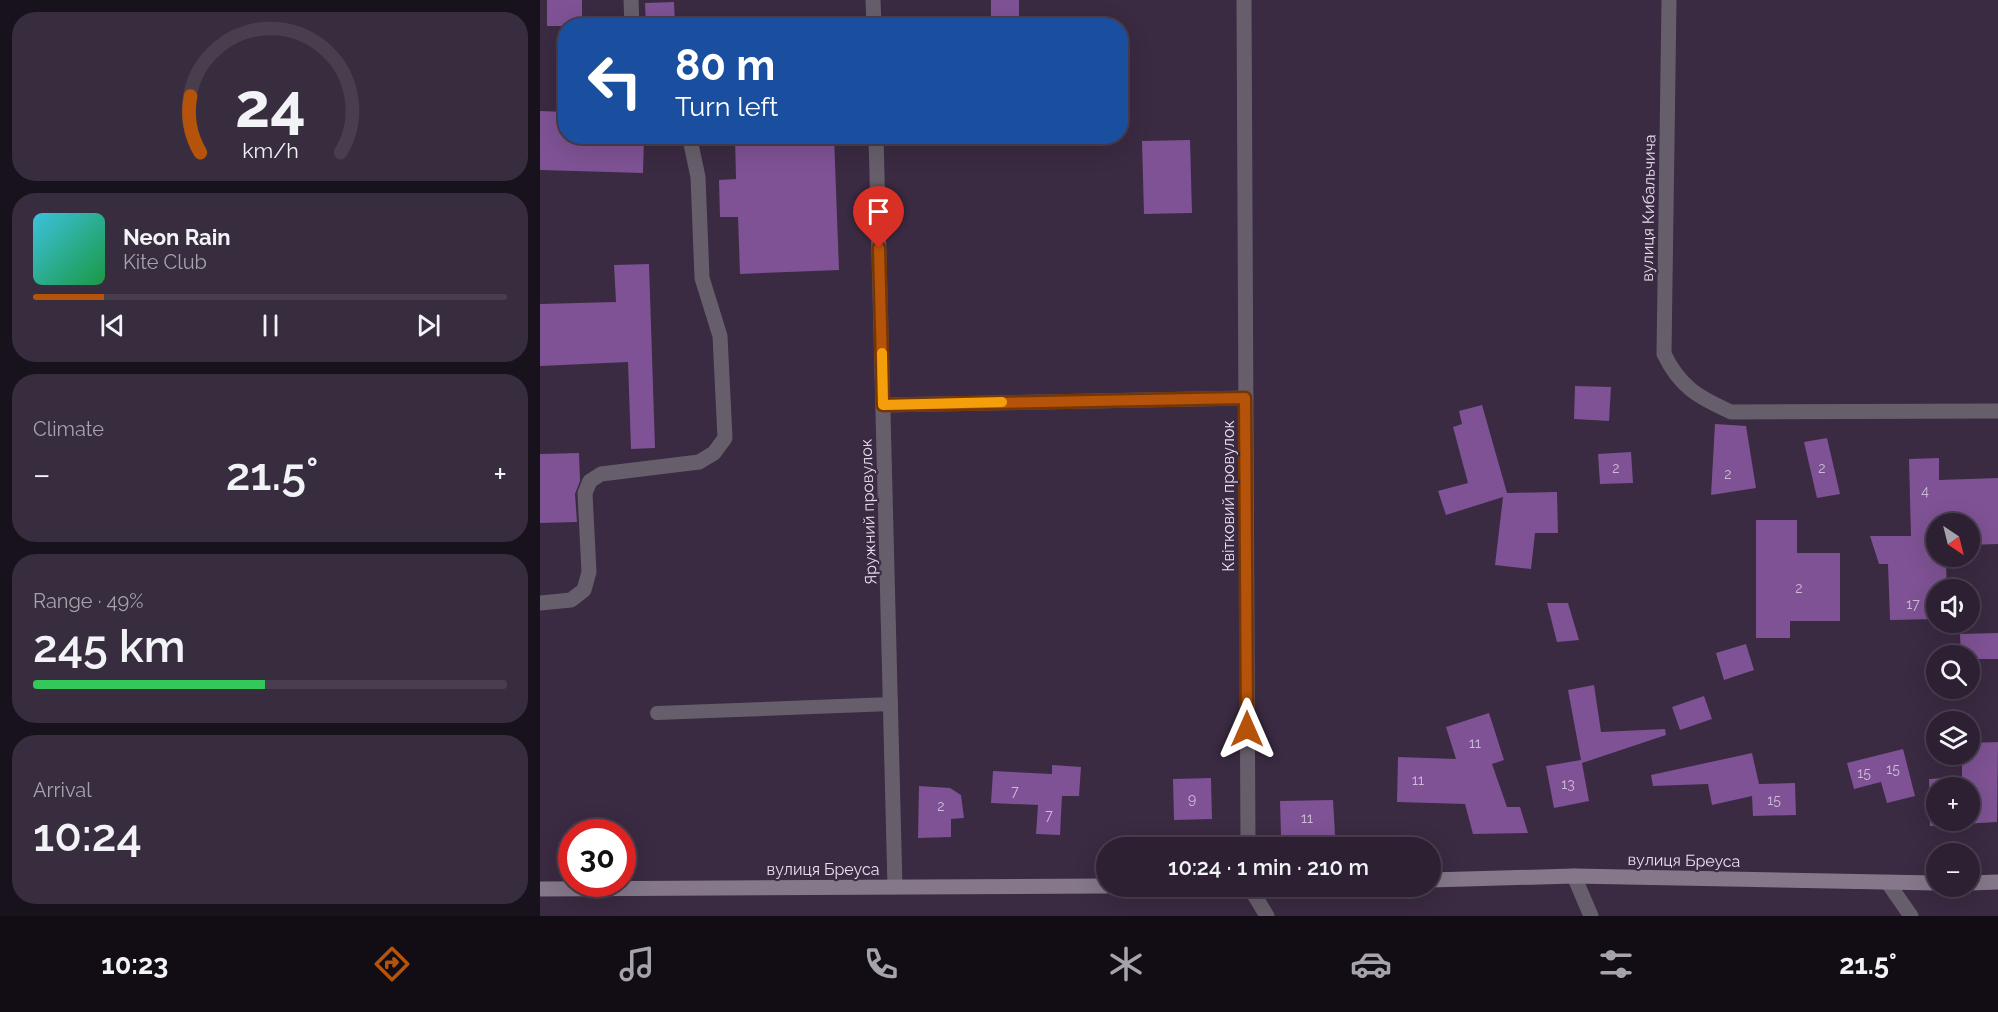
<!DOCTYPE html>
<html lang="en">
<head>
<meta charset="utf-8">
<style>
  :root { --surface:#2c2032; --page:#382d3e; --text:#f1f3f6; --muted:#a6a3ac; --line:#483e4d; --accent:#b45309 }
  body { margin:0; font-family:Raleway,sans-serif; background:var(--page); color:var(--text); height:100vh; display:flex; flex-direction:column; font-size:22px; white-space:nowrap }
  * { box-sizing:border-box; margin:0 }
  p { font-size:20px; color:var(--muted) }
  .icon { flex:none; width:33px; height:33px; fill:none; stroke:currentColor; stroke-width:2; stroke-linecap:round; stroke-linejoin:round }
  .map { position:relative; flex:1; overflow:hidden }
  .side { display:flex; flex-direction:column; gap:12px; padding:12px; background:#18121c; width:540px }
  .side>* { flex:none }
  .guide { position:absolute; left:18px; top:18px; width:570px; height:126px; border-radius:24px; box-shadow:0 6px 24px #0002,0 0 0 2px var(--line); background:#1a4fa0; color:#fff; overflow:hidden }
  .needle { width:39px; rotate:145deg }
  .fabs { position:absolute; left:1386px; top:513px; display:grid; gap:12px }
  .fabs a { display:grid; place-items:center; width:54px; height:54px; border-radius:50%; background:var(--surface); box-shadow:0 6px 24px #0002,0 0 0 2px var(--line); font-size:30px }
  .speed { position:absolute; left:18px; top:819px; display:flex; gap:12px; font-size:30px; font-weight:700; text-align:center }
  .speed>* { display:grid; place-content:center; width:78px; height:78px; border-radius:50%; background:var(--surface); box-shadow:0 6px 24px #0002,0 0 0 2px var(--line); line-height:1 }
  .speed .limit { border:9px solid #d22; background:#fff; color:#111 }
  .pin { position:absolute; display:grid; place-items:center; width:51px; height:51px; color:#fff; margin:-62px -26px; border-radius:50% 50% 50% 0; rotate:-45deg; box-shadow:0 0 6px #0007 }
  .pin .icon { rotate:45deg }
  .me { position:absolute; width:66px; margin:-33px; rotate:0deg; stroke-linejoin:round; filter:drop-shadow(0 0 4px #0008) }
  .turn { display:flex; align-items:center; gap:21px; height:126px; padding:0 18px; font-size:27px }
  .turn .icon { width:78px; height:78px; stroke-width:2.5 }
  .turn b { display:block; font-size:42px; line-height:51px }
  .big { font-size:45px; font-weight:600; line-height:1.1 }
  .side .card { flex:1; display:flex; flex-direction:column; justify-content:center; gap:9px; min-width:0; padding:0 21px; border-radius:24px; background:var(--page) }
  .side .dial { align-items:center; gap:0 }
  .dial svg { height:156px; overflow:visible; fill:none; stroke:var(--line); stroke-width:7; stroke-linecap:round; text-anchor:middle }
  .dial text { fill:var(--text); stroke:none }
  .song { display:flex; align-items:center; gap:18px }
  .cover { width:72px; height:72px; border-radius:9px; background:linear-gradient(135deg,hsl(190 70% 55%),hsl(140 70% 35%)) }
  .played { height:6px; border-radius:3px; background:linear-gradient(90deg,var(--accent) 15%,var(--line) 15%) }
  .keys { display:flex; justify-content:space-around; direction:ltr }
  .heat { display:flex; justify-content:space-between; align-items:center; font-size:33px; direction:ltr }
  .charge { height:9px; border-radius:4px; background:linear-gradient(90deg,#34c759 49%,var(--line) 0) }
  .trip { position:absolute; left:556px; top:837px; width:345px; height:60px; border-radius:30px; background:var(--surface); box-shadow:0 6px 24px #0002,0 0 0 2px var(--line); font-weight:600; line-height:60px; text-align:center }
  .menu { display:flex; height:96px; justify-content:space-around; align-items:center; background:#120d14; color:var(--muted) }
  .menu .icon { width:42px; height:42px }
  .menu .on { color:var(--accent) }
  .menu b { font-size:27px; color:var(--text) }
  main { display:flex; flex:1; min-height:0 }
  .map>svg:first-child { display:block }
  .building { fill:#7e5294; fill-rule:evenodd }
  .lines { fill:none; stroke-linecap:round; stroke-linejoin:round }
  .lane { stroke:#665f6b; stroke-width:14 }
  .street { stroke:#665f6b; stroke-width:15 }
  .secondary { stroke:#84788a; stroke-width:15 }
  .route-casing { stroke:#753606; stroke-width:15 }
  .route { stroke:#b45309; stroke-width:10 }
  .slow { stroke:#f59e0b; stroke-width:10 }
  .labels { text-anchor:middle; stroke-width:4.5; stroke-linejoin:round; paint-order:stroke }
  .number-label { font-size:14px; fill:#cebcd8 }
  .street-label { font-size:16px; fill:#e9e0ef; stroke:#3a2a42 }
</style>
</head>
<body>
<main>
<section class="side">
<div class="card dial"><svg viewBox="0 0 100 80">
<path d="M14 69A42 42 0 1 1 86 69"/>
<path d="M14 69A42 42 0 0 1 9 40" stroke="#b45309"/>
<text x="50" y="56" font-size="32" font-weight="700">24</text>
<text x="50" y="72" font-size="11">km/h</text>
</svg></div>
<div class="card">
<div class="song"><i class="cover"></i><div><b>Neon Rain</b><p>Kite Club</p></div></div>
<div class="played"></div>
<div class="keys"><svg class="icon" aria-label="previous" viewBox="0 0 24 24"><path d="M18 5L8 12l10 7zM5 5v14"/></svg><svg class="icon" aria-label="pause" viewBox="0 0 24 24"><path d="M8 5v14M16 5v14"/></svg><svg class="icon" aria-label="next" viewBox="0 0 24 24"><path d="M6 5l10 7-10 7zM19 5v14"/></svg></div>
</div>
<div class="card"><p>Climate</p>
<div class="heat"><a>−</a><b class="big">21.5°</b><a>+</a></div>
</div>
<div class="card"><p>Range · 49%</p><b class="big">245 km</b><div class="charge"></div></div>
<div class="card"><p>Arrival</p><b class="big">10:24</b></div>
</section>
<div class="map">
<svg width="1458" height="916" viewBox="0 0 1458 916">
  <rect width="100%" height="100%" fill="#3a2a42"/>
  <g class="building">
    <rect x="7" y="0" width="35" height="26"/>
    <rect x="451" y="0" width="28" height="26"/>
    <path d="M134,2L135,26H106L105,3Z"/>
    <path d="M0,111L26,112V136H104L103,173L0,170Z"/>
    <path d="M195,136H294L299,270L200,274L198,217H180L179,180L196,179Z"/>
    <path d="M650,140L652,213L604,214L602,141Z"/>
    <path d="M109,264L115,448L91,449L88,362L0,366V304L76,302L74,265Z"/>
    <path d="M1035,386L1071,387L1069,421L1034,419Z"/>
    <path d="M942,405L967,493L1017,492L1018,533H995L991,569L955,565L963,497L906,515L898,491L928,483L913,427L922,424L919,411Z"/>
    <path d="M1175,424L1206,426L1216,488L1171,495Z"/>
    <path d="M1287,438L1300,494L1277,498L1264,442Z"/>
    <path d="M1091,452L1093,483L1060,484L1058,454Z"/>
    <path d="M39,453L40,481L35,494L37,522L0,523V454Z"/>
    <path d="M1399,458V480L1458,478V544L1430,545V524H1396V556H1415V565L1406,564L1407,590H1396V619L1350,620L1348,564H1339L1330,536H1371L1369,459Z"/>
    <path d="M1216,520H1257V553H1300V621H1250V638H1216Z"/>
    <path d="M1007,603H1028L1039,640L1017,642Z"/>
    <path d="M1458,633V659H1430V656H1421L1420,634Z"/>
    <path d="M1206,644L1214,670L1184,680L1176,653Z"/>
    <path d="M1054,685L1061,732L1125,729L1126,735L1042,763L1049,801L1014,808L1006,766L1041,760L1028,690Z"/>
    <path d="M1164,696L1172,719L1140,730L1132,707Z"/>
    <path d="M949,713L964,760L952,764L967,807H980L988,833L933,834L925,804L857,802L858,757L916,759L906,727Z"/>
    <path d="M1458,742L1457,822L1390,826L1389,779L1422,777V754H1430V743ZM1396,788H1430V820H1396Z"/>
    <path d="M1363,749L1375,796L1347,803L1341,782L1314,789L1307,763Z"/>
    <path d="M1212,753L1219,784L1255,783L1256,815L1213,816L1212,796L1172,805L1168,784L1113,786L1111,775Z"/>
    <path d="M512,765L541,767L539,796H522L520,835L496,834L498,805L451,803L453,771L512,774Z"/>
    <path d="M671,778L672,819L634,820L633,779Z"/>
    <path d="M379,786L410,788L421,795L424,818L411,819V837L378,838Z"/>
    <path d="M793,800L795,835L741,836L740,801Z"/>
  </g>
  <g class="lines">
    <path class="lane" d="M117,713L351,704"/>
    <g class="street">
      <path d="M91,0L92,26"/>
      <path d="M333,0L334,26"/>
      <path d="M704,0L708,848"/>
      <path d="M1129,0L1124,354C1140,387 1158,397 1191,412L1458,411"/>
      <path d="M336,136L355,887"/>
      <path d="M343,405L706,398"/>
      <path d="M0,603L31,600L44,590L49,572L45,493L50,481L61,474L159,462L174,453L185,438L180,336L162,278L158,177L151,144L146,136"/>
      <path d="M1034,876L1051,916"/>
      <path d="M1348,883L1371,916"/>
      <path d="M709,886L727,916"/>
    </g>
    <g class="secondary">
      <path d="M891,880L1034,876L1396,883"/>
      <path d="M1430,883L1458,882"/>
      <path d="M0,889L567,886"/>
    </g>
  </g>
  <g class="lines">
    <defs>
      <path id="route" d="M339,248L343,405L705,398L707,729"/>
    </defs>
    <use href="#route" class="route-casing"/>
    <use href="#route" class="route"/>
    <path class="slow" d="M342,353L343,405L462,402"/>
  </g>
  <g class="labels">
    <g class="number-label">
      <text x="1076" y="473">2</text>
      <text x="1282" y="473">2</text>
      <text x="1188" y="479">2</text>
      <text x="1385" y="496">4</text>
      <text x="1259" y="593">2</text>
      <text x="1373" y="609">17</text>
      <text x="935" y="748">11</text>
      <text x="1353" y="774">15</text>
      <text x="1324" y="778">15</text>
      <text x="878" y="785">11</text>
      <text x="1028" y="789">13</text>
      <text x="475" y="796">7</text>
      <text x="652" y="804">9</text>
      <text x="1234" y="805">15</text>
      <text x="401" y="811">2</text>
      <text x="509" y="820">7</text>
      <text x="767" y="823">11</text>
    </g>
    <g class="street-label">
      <text transform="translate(1108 208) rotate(-89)" y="6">вулиця Кибальчича</text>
      <text transform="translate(688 496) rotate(-90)" y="6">Квітковий провулок</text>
      <text transform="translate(328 512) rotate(-92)" y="6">Яружний провулок</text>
      <text transform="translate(1144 860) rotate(1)" y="6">вулиця Бреуса</text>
      <text x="283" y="875">вулиця Бреуса</text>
    </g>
  </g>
</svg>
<div class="fabs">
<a><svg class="needle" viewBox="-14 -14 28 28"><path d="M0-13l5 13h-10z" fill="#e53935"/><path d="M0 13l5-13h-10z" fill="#a6a3ac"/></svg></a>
<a><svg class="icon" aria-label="sound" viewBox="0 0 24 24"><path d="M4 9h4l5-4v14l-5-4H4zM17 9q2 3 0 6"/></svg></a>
<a><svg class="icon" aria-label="search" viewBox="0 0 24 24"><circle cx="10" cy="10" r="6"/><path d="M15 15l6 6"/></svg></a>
<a><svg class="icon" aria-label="layers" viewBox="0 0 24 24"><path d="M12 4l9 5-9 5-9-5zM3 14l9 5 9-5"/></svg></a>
<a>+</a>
<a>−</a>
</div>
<div class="speed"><div class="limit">30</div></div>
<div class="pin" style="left:339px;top:248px;background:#d93025"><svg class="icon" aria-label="arrive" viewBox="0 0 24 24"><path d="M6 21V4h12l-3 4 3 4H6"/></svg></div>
<svg class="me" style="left:707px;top:729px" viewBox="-20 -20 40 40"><path d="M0-17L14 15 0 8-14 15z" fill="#b45309" stroke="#fff" stroke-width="4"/></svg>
<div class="trip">10:24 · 1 min · 210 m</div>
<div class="guide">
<div class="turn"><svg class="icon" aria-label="left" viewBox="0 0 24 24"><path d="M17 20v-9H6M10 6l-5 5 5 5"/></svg><div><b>80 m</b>Turn left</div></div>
</div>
</div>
</main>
<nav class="menu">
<b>10:23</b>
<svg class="icon on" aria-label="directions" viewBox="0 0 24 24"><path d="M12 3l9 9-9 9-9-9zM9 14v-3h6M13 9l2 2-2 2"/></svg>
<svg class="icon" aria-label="music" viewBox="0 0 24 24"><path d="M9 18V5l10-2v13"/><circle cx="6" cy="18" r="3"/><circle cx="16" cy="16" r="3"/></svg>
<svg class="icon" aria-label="phone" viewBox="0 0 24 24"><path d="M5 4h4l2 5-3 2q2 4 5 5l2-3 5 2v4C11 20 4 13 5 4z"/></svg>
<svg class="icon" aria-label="climate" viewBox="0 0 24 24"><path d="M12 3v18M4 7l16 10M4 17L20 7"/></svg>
<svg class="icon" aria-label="car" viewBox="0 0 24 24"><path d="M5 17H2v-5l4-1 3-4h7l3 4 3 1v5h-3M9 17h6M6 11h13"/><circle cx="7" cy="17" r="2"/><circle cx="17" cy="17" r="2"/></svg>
<svg class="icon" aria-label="filters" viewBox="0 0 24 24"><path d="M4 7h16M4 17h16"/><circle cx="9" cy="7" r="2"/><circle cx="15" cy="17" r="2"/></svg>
<b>21.5°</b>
</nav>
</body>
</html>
